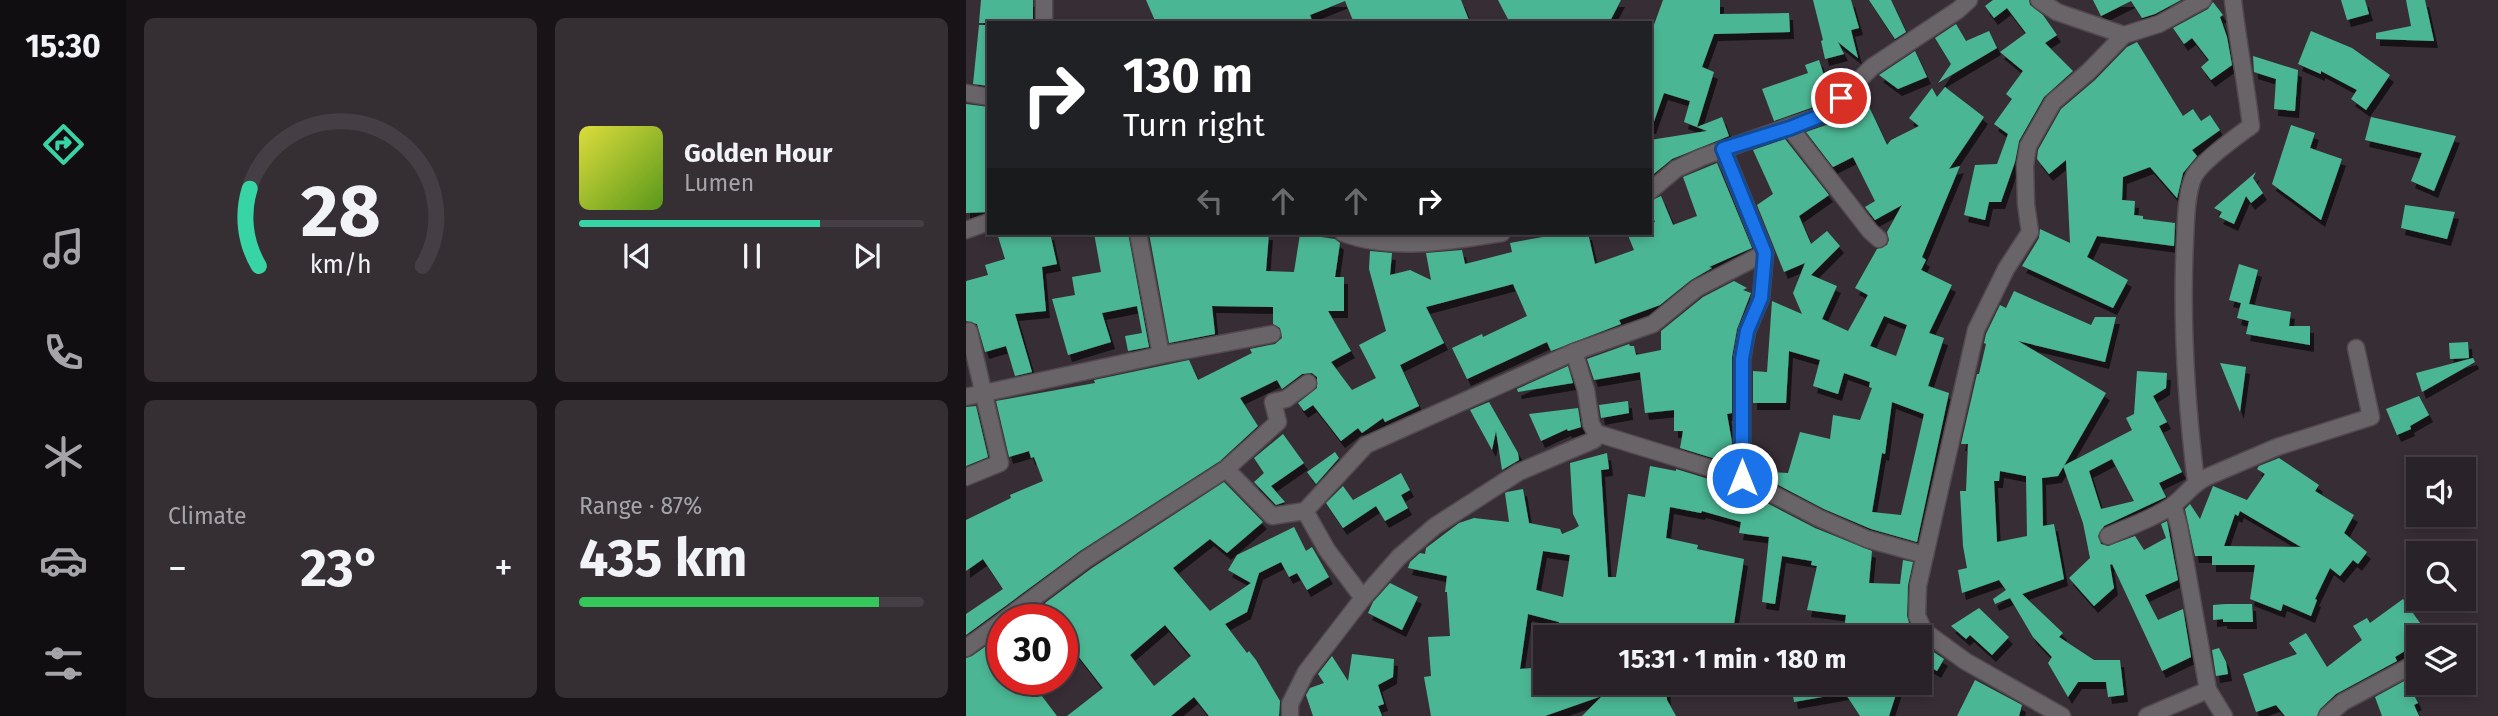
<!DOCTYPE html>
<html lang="en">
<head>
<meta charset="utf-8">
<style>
  :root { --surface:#292228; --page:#352f34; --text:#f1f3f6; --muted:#a5a4a8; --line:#453f45; --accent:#37d4a6 }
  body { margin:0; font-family:"Fira Sans",sans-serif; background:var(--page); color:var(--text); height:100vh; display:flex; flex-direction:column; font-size:26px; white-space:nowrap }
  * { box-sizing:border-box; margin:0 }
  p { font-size:23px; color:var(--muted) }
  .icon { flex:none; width:38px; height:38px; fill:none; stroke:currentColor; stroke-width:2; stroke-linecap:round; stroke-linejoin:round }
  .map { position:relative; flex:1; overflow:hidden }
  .sheet { display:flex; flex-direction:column; gap:18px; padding:18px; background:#171316; width:840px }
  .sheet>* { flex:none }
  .top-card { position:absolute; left:21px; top:21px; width:665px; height:214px; border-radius:0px; box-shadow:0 4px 10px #0003,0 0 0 2px var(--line); background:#202124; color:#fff; overflow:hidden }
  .fabs { position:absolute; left:1440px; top:457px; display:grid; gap:14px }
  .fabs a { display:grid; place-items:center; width:70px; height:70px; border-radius:0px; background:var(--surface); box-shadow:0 4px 10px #0003,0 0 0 2px var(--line); font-size:35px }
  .speed { position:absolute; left:21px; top:604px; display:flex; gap:14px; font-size:35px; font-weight:700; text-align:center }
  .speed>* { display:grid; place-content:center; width:91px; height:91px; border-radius:50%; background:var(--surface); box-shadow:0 4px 10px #0003,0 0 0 2px var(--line); line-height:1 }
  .speed .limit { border:10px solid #d22; background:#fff; color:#111 }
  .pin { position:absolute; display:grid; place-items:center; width:60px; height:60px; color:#fff; margin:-30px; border:4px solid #fff; border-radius:50%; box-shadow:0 2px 7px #0007 }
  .me { position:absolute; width:77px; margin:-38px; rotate:0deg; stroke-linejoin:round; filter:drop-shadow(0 0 5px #0008) }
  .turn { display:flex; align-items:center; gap:24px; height:147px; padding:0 21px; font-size:32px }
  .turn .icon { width:91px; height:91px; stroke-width:2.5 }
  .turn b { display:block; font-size:49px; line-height:60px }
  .lanes { display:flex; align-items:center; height:66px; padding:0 21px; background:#0003; justify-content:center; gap:35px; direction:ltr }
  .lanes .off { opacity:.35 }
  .big { font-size:52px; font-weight:700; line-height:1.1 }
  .sheet .widget { flex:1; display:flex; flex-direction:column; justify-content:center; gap:10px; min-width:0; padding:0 24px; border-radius:10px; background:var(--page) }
  .sheet .dial { align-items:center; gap:0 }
  .dial svg { height:182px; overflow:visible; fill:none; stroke:var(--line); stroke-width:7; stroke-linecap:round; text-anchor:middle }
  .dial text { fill:var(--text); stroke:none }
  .song { display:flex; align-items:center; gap:21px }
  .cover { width:84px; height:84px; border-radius:10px; background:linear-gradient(135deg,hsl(60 70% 55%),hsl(90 70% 35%)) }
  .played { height:7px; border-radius:4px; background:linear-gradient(90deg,var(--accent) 70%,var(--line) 70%) }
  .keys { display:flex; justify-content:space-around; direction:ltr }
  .heat { display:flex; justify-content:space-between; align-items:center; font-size:38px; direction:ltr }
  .charge { height:10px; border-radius:5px; background:linear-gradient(90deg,#34c759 87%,var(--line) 0) }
  .sheet .tiles { flex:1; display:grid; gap:18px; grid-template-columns:repeat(2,1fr) }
  .trip { position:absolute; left:567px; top:625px; width:399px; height:70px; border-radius:0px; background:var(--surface); box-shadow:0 4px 10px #0003,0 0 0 2px var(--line); font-weight:700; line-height:70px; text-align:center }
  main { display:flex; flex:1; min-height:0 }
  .dock { display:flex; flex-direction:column; width:126px; justify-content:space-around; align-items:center; background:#100e10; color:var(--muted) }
  .dock .icon { width:49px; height:49px }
  .dock .active { color:var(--accent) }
  .dock b { font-size:32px; color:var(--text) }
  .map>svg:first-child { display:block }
  .building { fill:#4cb693; fill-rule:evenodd; filter:url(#shadow) }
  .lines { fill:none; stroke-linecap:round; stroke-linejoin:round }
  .minor-casing { stroke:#534a51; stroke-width:19 }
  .minor { stroke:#696468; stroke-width:16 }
  .route-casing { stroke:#114b97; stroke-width:18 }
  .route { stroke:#1a73e8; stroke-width:12 }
</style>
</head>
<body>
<main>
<nav class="dock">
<b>15:30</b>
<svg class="icon active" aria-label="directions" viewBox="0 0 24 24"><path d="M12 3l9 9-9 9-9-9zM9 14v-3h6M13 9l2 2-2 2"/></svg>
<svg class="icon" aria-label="music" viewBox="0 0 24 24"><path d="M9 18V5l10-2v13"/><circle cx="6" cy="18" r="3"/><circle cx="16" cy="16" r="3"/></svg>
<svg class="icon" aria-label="phone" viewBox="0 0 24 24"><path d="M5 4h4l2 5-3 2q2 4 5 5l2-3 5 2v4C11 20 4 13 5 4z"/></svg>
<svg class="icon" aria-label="climate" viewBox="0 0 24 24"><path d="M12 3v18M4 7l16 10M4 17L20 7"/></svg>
<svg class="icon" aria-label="car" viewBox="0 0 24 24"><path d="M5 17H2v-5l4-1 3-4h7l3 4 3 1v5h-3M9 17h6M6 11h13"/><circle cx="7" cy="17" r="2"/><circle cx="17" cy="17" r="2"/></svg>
<svg class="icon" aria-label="filters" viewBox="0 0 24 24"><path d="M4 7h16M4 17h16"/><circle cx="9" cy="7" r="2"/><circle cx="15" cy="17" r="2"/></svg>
</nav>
<section class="sheet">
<div class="tiles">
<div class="widget dial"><svg viewBox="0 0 100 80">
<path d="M14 69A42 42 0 1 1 86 69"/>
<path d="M14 69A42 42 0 0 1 10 35" stroke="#37d4a6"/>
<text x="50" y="56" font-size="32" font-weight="700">28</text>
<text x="50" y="72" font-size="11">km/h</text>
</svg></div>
<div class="widget">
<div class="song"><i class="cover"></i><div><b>Golden Hour</b><p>Lumen</p></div></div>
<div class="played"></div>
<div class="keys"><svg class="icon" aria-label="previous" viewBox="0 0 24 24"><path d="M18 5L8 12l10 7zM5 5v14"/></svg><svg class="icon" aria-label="pause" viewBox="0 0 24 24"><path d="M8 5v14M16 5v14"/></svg><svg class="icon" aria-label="next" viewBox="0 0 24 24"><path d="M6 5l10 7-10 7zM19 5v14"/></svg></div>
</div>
<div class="widget"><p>Climate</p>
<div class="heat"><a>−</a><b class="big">23°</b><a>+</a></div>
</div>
<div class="widget"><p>Range · 87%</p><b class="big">435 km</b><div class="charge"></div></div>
</div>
</section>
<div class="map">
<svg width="1532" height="716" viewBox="0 0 1532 716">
  <defs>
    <filter id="shadow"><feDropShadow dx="4" dy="7" stdDeviation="0" flood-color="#0009"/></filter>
  </defs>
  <rect width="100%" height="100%" fill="#372e35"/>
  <g class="building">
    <path d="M15,0H67V23H13Z"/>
    <path d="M180,0H495L504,23H388L379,1L344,15L347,23H190Z"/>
    <path d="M532,0H655L643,23H544Z"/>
    <path d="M697,0H754V14L823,13L824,32L748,34L736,67L748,72L731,127L756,117L763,136L706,159L684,177V140L741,131L718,122L724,101L698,93L686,127H684V36Z"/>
    <path d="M847,0H885L893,28L885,30L892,58L872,42L878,54L859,59L855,41L857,40Z"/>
    <path d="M903,0H925L940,32L929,39Z"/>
    <path d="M1027,0H1063L1064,5L1077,15L1091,35L1079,43L1107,71L1078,97L1053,141L1049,162L1035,202H1023L1019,220L998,215L1009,165L1031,164L1042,134L1028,124L1046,99L1040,94L1057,71L1034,52L1060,33L1041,8L1028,18L1019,6Z"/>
    <path d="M1127,0H1215L1189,14L1176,18L1165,1L1135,16Z"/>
    <path d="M1375,0H1399L1403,14L1381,20Z"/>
    <path d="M1440,0H1459L1468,41L1410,39V33L1445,26Z"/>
    <path d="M1247,2L1257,15L1254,17L1261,37L1266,65L1245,80L1235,67L1243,60L1226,38L1218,44L1207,28L1242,9Z"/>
    <path d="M990,24L1000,41L1023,31L1031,48L972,83L985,64L969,38Z"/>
    <path d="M13,25H23V86L7,84Z"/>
    <path d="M1345,31L1386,48L1424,75L1400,110L1385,99L1391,90L1355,71V74L1332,64Z"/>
    <path d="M1171,42L1217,116L1227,109L1235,121L1244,115L1254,130L1226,150L1231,156L1217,173L1211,198L1184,167L1157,177L1156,200L1169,201L1168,215L1177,216V219L1209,223L1208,246L1131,236L1121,257L1162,280L1147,308L1056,266L1073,238L1074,229L1104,243L1100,160L1083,174L1071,159L1072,150L1095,109L1129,80L1161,47Z"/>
    <path d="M949,51L961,77L932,89L913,75Z"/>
    <path d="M1287,56L1332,70L1329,111L1308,109L1310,79L1288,72Z"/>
    <path d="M853,60L864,94L853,105L808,121L796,89L842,73L839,65Z"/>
    <path d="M979,87L1018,117L983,169L994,166L956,257L960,260L955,270L986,285L963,333L978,338L962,386L983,393L951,542L905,529L858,509L801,479L802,472L822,473L834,432L864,439L867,415L894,420L906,388L903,387L904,382L878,373L872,394L847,386L854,360L823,351L820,403H787V371L801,372L806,301L836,314L827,293L839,263L818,272L791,205L807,194L787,150L819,139L863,195L833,216L845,244L861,231L874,246L845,275L871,286L856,319L882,331L902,295L889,288L911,249L921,245L923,240L921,232L936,205L909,220L899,207L909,201L887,157L867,167L840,132L863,124L881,106L899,98L921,145L925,140L953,126L943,118L966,88L971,97ZM918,316L941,325L930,356L904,346ZM926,402L958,414L935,515L906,512L916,453L919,454Z"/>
    <path d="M0,104L23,107V212L0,213Z"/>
    <path d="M1405,117L1490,136L1468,191L1445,181L1456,153L1399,140Z"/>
    <path d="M1325,125L1349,133L1344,148L1376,159L1355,220L1306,184Z"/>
    <path d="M751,163L786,248L743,267L746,268L725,280L694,305L653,320L655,324L585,351L581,342L501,379L486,348L516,334L517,337L561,316L547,284L460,307L478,343L434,365L453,406L419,422L417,418L396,433L392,428L375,441L347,405L338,411L332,403L351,388V377L346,373L336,374L316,389L311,380L274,398L292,426L254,461L114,551L0,635V614L37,589L17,559L0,571V520L45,498L44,495L77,481L68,457L65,458L63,451L43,457L30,401L129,383L128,380L223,360L232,380L286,353L284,349L309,344L316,338L314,328L307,324V307L246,306L249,334L203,343L183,233H303L300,271L328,272L334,234L369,239L374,243L369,277H378V311H362L385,351L365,362L386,390L410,378L393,345L420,331L403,269L404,251L426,253L424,275L444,270L465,280L460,253L496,250L499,264L546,252L544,243L599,233H622L629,264L668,250L661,233H684V224L689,222L684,211V201L695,196L707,225L731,216L717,177Z"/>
    <path d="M1290,172L1287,178L1297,193L1285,203L1280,196L1268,224L1253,217L1256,212L1248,208Z"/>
    <path d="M1439,205L1489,212L1481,239L1435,228Z"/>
    <path d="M31,233H84L91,264L76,267L80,311L49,314L66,372L49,376L40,346L19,352L11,324L0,321V281L22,275L19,265L39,259Z"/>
    <path d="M128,233H162L183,347L162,351L159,336L176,333L171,306L136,313L145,342L102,355L86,299L109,295L106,277L135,272Z"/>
    <path d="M1273,264L1292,270L1283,304L1325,312L1323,326H1344V345L1280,334L1283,321L1271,318L1275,303L1263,300Z"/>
    <path d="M768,281L781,288L777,290L785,293L771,329L766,357V413L761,414L766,442V464L714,448L717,431H708V410L679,413L674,372L628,380L621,359L663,344L664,346H668L670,355L695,350V331L737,297Z"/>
    <path d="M1048,291L1125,325L1129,317H1150L1139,362L1052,341L1140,393L1092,476L1076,478L1077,526L1088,524L1098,579L1056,594L1097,633L1093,637L1128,660H1154L1158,695L1142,697L1140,682H1112L1102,697L1082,663L1086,657L1067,637L1044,598L1029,604L1027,599L1040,590L1033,580L996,593L992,570L1001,568L997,546L994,491H1000L1002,444H995L1011,374H1013L1020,344L1018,343L1020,334L1034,305L1040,308ZM1034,471L1060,476L1061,536L1031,542L1028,481H1033Z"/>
    <path d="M1502,342L1503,358L1484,359L1483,343Z"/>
    <path d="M1507,358L1509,362L1456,392L1450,373Z"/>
    <path d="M1254,363L1280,367L1274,412Z"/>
    <path d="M602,366L607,383L552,392L551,389Z"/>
    <path d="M1171,371L1201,373L1200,388L1187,396L1201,422L1193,426L1216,472L1193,483L1200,497L1138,526L1132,536L1135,544L1142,546L1169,536L1178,550L1200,538L1195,524L1201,521L1212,580L1179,595L1192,620L1217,609L1225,657L1196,671L1146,564L1144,565L1148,588L1128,606L1103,578L1124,558L1117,523L1097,466L1166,430L1160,418L1168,414ZM1146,459L1168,501L1135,509L1123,471Z"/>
    <path d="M1453,396L1463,415L1444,426L1445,429L1431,435L1420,409Z"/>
    <path d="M662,401L663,413L635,418L633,405Z"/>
    <path d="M523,402L552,453L553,460L536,470L530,431L526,450L504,410Z"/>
    <path d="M10,406L22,457L0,466V407Z"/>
    <path d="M612,408L615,427L602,431L601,429L575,441L563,414Z"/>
    <path d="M317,434L338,463L305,486L319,502L310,505L288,482L298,473L288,458Z"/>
    <path d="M369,452L373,458L350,484L341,472Z"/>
    <path d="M641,453L643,469L635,470L642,577H650L662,494L679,497L684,466L710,471V469L772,488L849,528L906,551L903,583L934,584L937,560L947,562L942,585L941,616L945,630L897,624L896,637H877L880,615L841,610L851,566L845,565L846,561L816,556L809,604L796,602L803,537L773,533L775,522L736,511L735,513L704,507L700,538L732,545L731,549L778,559L766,637L707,631L706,637H592L593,622L562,614L554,669L579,667V682H700L701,700L710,716H616L636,696L579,716H465L458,677L465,676L462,637L484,636L481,592H479L481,576L442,568L444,562L454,553L459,554L460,548L493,523L508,518L543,522L539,493L541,492L557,489L563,523L594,529L596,534L608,529L613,526L607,514L604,463ZM577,551L604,555L597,597L570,590Z"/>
    <path d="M1313,458L1353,485L1349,491L1388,515L1378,533L1401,552L1392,564L1387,560L1374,576L1364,568L1349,599L1351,600L1345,616L1317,604L1315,611L1284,599L1289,565H1246V556H1229L1219,509L1224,504L1234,519L1247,486L1281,500L1299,474L1291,469L1293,466ZM1274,511L1335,547L1258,546L1269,514L1272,516Z"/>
    <path d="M435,473L444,490L435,495L442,508L419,521L410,506L377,528L360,503L377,486L387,500Z"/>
    <path d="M258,482L297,522L261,553L244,539L207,568L244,611L285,583L262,570L271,555L328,527L340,551L346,547L363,577L341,590L331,573L323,577L315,562L293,573L281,612L259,624L281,653L283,651L290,660L314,701L313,716H243L228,697L205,716H101L137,688L109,652L96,662V620H91L79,603L126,568ZM199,625L225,656L188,686L164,655Z"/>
    <path d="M424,583L452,597L436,630L402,613L407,602Z"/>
    <path d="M1437,599L1464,637H1452V643L1429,657L1431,661L1370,694L1354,709L1351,716H1319L1310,705L1290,712L1277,674L1331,654L1323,643L1340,633L1361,667L1396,640L1387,626L1401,618L1404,623Z"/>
    <path d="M1260,604H1286L1287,622H1257V619L1247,620V605Z"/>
    <path d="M1013,608L1043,637L1026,655L1004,635L1000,639L985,626Z"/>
    <path d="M37,634V679H63L91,716H0V658L6,656Z"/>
    <path d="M954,643L978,659L971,671L954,661Z"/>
    <path d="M1253,648L1260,662L1262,674L1250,676L1246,650Z"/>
    <path d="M386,654L428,659L427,677L412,685L418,704L412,706L416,716H347L340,695L344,688L358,683L352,674L366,656L382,681Z"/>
    <path d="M1009,680L1056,705L1053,716H991Z"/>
    <path d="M1440,680L1452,703L1448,705L1453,716H1416L1409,697Z"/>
    <path d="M825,682H918L932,688L923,716H894L879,693L828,702Z"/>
  </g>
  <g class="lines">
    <defs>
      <g id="minor">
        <path d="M1073,0L1091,12L1158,35L1193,24L1237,0"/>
        <path d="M78,23V0"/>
        <path d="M0,93L23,97"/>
        <path d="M824,128L904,231L913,239"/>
        <path d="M757,149L799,253L795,298L781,331L776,359V478"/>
        <path d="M684,191L710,169L736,157L859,114L906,67L992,10L1003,0"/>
        <path d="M0,230L23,222"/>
        <path d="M172,233L195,355"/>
        <path d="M377,233C426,252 486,241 536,233"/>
        <path d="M0,397L195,355L306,334"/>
        <path d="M630,433L776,478L853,518L901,539L959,555"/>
        <path d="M260,469L306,516L339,511L400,445L608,352L687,324L731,288L799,253"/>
        <path d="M0,477L34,463L3,331"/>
        <path d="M1230,482C1220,401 1215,321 1219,240C1220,222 1220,192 1228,176C1237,160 1270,137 1285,126C1280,84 1272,43 1267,0"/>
        <path d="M1207,505L1213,526L1242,690L1258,716"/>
        <path d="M339,511L361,550L397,598"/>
        <path d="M1142,536C1164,526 1187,519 1207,505C1219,496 1227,483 1241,477L1311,447L1405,417L1390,348"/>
        <path d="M38,620L120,559L260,469L312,422L307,402L320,399L342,383"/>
        <path d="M0,648L37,621"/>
        <path d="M324,716V704L340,672L397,598L433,557L469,526L553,472L628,440L630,433L625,424L620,390L608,352"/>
        <path d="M1096,716L999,661L958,631L951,616L952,586L1010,330L1040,269L1064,232L1060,204L1059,165L1062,146L1087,102L1122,72L1158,35"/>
        <path d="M1181,716L1242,690"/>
        <path d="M1361,716L1377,702L1452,662"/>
      </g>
    </defs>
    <use href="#minor" class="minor-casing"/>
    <use href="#minor" class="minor"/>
  </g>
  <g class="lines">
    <defs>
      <path id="route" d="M776,478V359L781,331L795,298L799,253L757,149L824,128L859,114L875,98"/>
    </defs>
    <use href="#route" class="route-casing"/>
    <use href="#route" class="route"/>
  </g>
</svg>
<div class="fabs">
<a><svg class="icon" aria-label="sound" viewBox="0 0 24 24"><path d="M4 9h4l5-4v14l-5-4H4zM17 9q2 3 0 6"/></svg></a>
<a><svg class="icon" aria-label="search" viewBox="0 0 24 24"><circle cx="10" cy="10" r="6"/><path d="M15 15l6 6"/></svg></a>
<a><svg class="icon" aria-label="layers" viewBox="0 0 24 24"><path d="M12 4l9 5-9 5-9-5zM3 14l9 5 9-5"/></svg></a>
</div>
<div class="speed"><div class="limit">30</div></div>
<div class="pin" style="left:875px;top:98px;background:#d93025"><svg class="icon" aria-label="arrive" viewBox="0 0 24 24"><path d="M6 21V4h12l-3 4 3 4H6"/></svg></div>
<svg class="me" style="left:776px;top:478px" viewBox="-20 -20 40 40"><circle r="17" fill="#1a73e8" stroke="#fff" stroke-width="3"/><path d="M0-11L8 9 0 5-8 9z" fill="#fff"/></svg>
<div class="trip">15:31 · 1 min · 180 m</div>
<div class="top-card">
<div class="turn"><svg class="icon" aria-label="right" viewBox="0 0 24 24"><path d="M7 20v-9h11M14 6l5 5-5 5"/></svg><div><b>130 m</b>Turn right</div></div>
<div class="lanes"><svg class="icon off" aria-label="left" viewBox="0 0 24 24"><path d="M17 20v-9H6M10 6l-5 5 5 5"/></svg><svg class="icon off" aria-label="ahead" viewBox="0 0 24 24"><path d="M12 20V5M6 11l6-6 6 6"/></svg><svg class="icon off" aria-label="ahead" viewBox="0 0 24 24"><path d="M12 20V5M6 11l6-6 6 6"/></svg><svg class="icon" aria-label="right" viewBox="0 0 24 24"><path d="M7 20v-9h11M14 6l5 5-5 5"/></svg></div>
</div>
</div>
</main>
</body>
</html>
